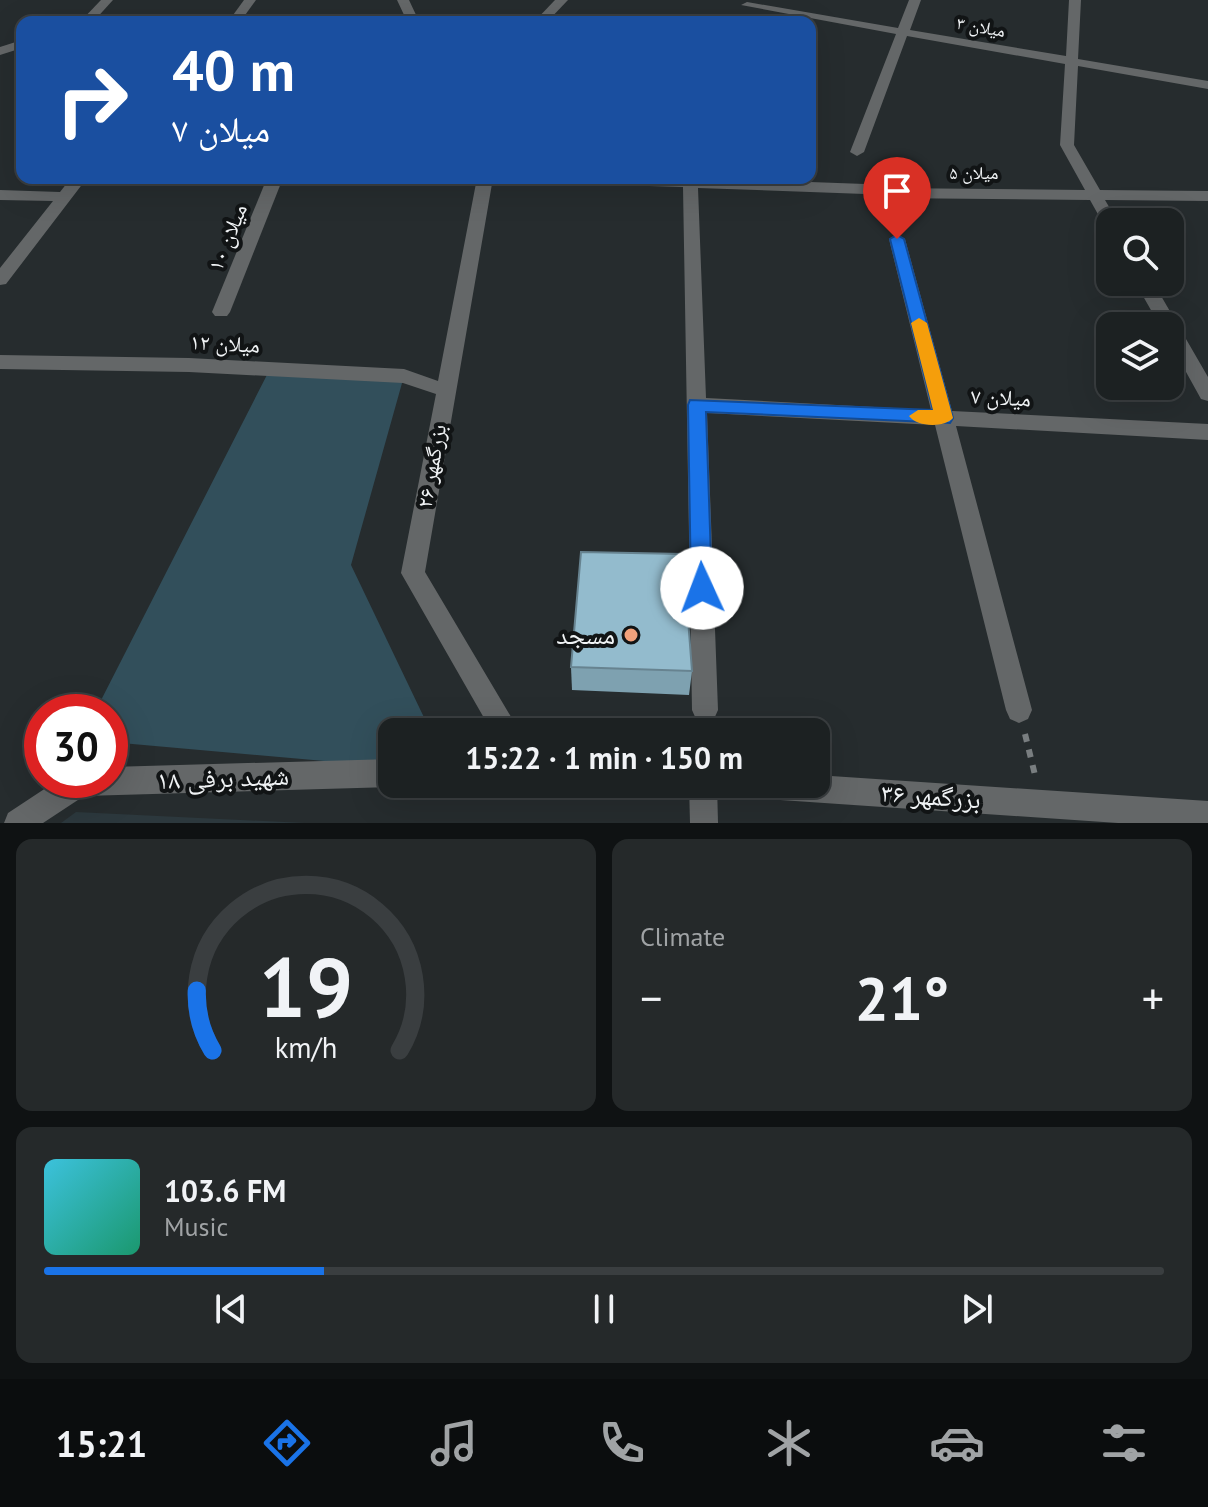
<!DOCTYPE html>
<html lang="en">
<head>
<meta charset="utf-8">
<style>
  :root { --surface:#1c2122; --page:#25292a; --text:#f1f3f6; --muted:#a0a3a5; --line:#3a3e40; --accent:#1a73e8 }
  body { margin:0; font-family:"PT Sans","Noto Naskh Arabic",sans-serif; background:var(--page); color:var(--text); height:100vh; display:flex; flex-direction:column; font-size:30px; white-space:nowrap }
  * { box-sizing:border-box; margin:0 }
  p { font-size:26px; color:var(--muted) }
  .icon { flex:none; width:44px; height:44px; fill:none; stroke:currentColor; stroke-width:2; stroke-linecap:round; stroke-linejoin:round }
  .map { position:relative; height:823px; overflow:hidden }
  .drawer { display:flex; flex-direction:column; gap:16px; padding:16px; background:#0f1213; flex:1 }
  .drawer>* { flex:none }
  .guide { position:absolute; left:16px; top:16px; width:800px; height:168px; border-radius:16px; box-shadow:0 8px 32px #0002,0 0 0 2px var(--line); background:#1a4fa0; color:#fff; overflow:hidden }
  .tools { position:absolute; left:1096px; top:208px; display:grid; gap:16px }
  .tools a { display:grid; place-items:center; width:88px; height:88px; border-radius:16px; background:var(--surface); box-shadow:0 8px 32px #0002,0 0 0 2px var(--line); font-size:40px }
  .speed { position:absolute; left:24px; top:694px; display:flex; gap:16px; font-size:40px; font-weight:700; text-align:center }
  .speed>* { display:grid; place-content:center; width:104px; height:104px; border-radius:50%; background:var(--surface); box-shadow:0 8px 32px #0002,0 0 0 2px var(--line); line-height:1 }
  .speed .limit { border:12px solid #d22; background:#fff; color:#111 }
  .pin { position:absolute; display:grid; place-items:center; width:68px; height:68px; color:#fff; margin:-82px -34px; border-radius:50% 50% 50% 0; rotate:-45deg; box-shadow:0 0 8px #0007 }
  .pin .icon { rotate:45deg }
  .me { position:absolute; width:88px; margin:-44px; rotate:358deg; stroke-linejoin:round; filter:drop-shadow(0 0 6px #0008) }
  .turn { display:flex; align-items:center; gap:28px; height:168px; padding:0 24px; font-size:36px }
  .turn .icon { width:104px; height:104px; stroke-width:2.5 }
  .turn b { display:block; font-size:56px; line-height:68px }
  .big { font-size:60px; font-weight:700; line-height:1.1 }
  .drawer .tile { flex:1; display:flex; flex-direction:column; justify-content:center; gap:12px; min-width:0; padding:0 28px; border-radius:16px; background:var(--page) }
  .drawer .dial { align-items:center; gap:0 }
  .dial svg { height:208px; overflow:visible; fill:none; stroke:var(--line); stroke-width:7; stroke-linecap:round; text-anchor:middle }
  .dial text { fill:var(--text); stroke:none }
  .song { display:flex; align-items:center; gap:24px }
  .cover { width:96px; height:96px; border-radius:12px; background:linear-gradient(135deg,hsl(190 70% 55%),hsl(160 70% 35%)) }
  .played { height:8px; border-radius:4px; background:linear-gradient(90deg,var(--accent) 25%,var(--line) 25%) }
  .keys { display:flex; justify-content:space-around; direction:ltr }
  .heat { display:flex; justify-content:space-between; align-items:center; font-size:44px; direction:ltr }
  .drawer .tiles { flex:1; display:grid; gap:16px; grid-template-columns:1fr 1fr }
  .tile:last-child { grid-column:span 2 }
  .trip { position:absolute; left:378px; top:718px; width:452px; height:80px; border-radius:16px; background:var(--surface); box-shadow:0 8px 32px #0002,0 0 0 2px var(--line); font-weight:700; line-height:80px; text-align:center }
  .tabs { display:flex; height:128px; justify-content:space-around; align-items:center; background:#0b0d0e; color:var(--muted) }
  .tabs .icon { width:56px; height:56px }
  .tabs .on { color:var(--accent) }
  .tabs b { font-size:36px; color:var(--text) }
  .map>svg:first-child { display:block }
  .built { fill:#2c383d }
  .green { fill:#324f5b }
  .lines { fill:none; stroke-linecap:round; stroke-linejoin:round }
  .path { stroke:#797e80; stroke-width:6; stroke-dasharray:8 8; stroke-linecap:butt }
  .minor { fill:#646768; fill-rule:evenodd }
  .wall { fill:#7ea1b0 }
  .building { fill:#93bbcd; stroke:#678390; stroke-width:2 }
  .route { fill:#1a73e8; stroke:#114b97; stroke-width:2 }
  .slow { fill:#f59e0b }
  .poi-dot { fill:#f1a17b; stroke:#111415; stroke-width:3 }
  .labels { text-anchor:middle; stroke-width:8; stroke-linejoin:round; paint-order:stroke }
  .far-street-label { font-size:18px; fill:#f0f3f5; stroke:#111415 }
  .street-label { font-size:22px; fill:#f0f3f5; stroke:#111415 }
  .near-poi-label { font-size:26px; fill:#f0f3f5; stroke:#111415; text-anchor:end }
  .near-street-label { font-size:26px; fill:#f0f3f5; stroke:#111415 }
</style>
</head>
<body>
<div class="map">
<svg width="1208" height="823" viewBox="0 0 1208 823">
  <rect width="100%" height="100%" fill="#262c2e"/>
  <path class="built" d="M76,812L305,823H61Z"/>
  <path class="green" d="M270,369L404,376L351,565L431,732H392V767L110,742V712H95Z"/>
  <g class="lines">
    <path class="path" d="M1025,734L1035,775"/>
    <g class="minor">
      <path d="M101,0H113L93,22H80Z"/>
      <path d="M244,0H256L240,22H228Z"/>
      <path d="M397,0H409L417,17L415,22H403L405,17Z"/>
      <path d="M555,0H568L547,22H534Z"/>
      <path d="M909,0H921L910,30L1066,56L1069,0H1081L1078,59L1208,81V89L1078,66L1074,145L1100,190L1208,191V201L1105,200L1118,222H1110V227L1104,225L1090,200L886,198L865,194L698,188L706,398L931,410L889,239L897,234L905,239L952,411L1208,424V440L956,426L1032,710L1028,719L1019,723L1010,719L1006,710L935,425L707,413L718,710L714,719L705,723L696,719L692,710L683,187L548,183L540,178H698L865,184L886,188L1085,190L1060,145L1065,64L907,36L864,152L857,156L850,152L896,34L741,5L747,2L898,28Z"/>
      <path d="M22,40V48L0,55V47Z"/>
      <path d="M71,178H87L6,284L0,285V268L53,201L0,200V190L60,192Z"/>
      <path d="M267,178H283L230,312L227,316H215L212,312Z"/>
      <path d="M477,178H493L425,572L520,732H492L401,573L436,394L403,383L189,372L0,369V355L189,358L404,369L438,381Z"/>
      <path d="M1135,282H1153L1208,377V401L1201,399L1170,343V326H1160Z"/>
      <path d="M392,759V784H399L392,787L84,796L43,823H4L8,813L58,780H110V767Z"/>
      <path d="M816,775L1208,801V823H1118L750,798L740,794L736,784H816Z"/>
      <path d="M689,784H717L718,823H690Z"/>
    </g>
  </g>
  <path class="wall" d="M571,667L692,671L689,695L572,690Z"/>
  <path class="building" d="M581,552L683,554L692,671L571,667Z"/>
  <path class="route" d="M897,235L904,239L953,418L950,423L706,412L712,588L709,595L702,597L694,595L691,588L688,405L690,400L933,410L890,239Z"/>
  <path class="slow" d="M919,318L927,323L953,418C944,428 917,427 909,416L918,410H933L911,323Z"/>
  <circle class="poi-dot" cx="631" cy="635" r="8"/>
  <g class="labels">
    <g class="far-street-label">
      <text transform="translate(981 27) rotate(10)" y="6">میلان ۳</text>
      <text x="974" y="179">میلان ۵</text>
    </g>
    <g class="street-label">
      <text transform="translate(227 237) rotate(-68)" y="8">میلان ۱۰</text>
      <text transform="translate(225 343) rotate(3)" y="8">میلان ۱۲</text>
      <text transform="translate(1001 397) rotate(3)" y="8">میلان ۷</text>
      <text transform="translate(431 466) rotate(-80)" y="8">بزرگمهر ۲۶</text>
    </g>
    <g class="near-poi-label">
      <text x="615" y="644">مسجد</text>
    </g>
    <g class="near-street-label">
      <text transform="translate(223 778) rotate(-2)" y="9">شهید برفی ۱۸</text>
      <text transform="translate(931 796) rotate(4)" y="9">بزرگمهر ۳۶</text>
    </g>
  </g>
</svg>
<div class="tools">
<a><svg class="icon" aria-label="search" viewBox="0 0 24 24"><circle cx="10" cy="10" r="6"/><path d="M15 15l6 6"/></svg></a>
<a><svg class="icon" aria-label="layers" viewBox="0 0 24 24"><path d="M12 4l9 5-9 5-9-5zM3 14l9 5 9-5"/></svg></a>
</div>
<div class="speed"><div class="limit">30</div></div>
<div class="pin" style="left:897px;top:239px;background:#d93025"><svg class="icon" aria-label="arrive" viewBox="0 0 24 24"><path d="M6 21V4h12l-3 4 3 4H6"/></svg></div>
<svg class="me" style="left:702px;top:588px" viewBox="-20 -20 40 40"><circle r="19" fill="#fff"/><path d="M0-13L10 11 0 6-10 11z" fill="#1a73e8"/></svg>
<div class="trip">15:22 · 1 min · 150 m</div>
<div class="guide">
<div class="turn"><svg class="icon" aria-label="right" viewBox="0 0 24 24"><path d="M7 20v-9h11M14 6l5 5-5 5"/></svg><div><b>40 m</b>میلان ۷</div></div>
</div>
</div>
<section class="drawer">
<div class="tiles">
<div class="tile dial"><svg viewBox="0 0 100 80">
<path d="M14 69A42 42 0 1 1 86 69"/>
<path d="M14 69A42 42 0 0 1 8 46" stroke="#1a73e8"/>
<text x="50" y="56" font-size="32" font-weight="700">19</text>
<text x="50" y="72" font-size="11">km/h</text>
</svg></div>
<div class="tile"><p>Climate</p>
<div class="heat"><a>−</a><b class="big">21°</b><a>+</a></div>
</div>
<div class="tile">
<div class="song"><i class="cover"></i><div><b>103.6 FM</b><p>Music</p></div></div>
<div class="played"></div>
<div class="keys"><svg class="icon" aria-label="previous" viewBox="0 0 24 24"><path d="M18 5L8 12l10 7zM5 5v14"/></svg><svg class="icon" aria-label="pause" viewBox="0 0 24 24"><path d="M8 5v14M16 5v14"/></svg><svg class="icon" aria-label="next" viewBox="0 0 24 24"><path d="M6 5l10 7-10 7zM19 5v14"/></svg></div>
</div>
</div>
</section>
<nav class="tabs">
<b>15:21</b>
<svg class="icon on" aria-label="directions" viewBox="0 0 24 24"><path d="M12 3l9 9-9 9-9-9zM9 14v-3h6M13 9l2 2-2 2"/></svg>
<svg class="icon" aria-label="music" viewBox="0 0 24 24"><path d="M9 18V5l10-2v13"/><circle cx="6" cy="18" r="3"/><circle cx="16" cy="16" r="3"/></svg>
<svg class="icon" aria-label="phone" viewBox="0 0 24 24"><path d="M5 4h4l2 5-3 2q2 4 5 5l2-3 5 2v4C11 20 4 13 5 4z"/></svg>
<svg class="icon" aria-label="climate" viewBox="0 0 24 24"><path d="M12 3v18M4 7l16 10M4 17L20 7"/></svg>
<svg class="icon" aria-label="car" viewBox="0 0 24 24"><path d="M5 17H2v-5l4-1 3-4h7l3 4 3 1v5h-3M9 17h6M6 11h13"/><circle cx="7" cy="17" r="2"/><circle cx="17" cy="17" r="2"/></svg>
<svg class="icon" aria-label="filters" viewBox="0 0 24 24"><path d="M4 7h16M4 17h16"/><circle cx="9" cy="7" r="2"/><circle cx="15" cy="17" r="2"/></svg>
</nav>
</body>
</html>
